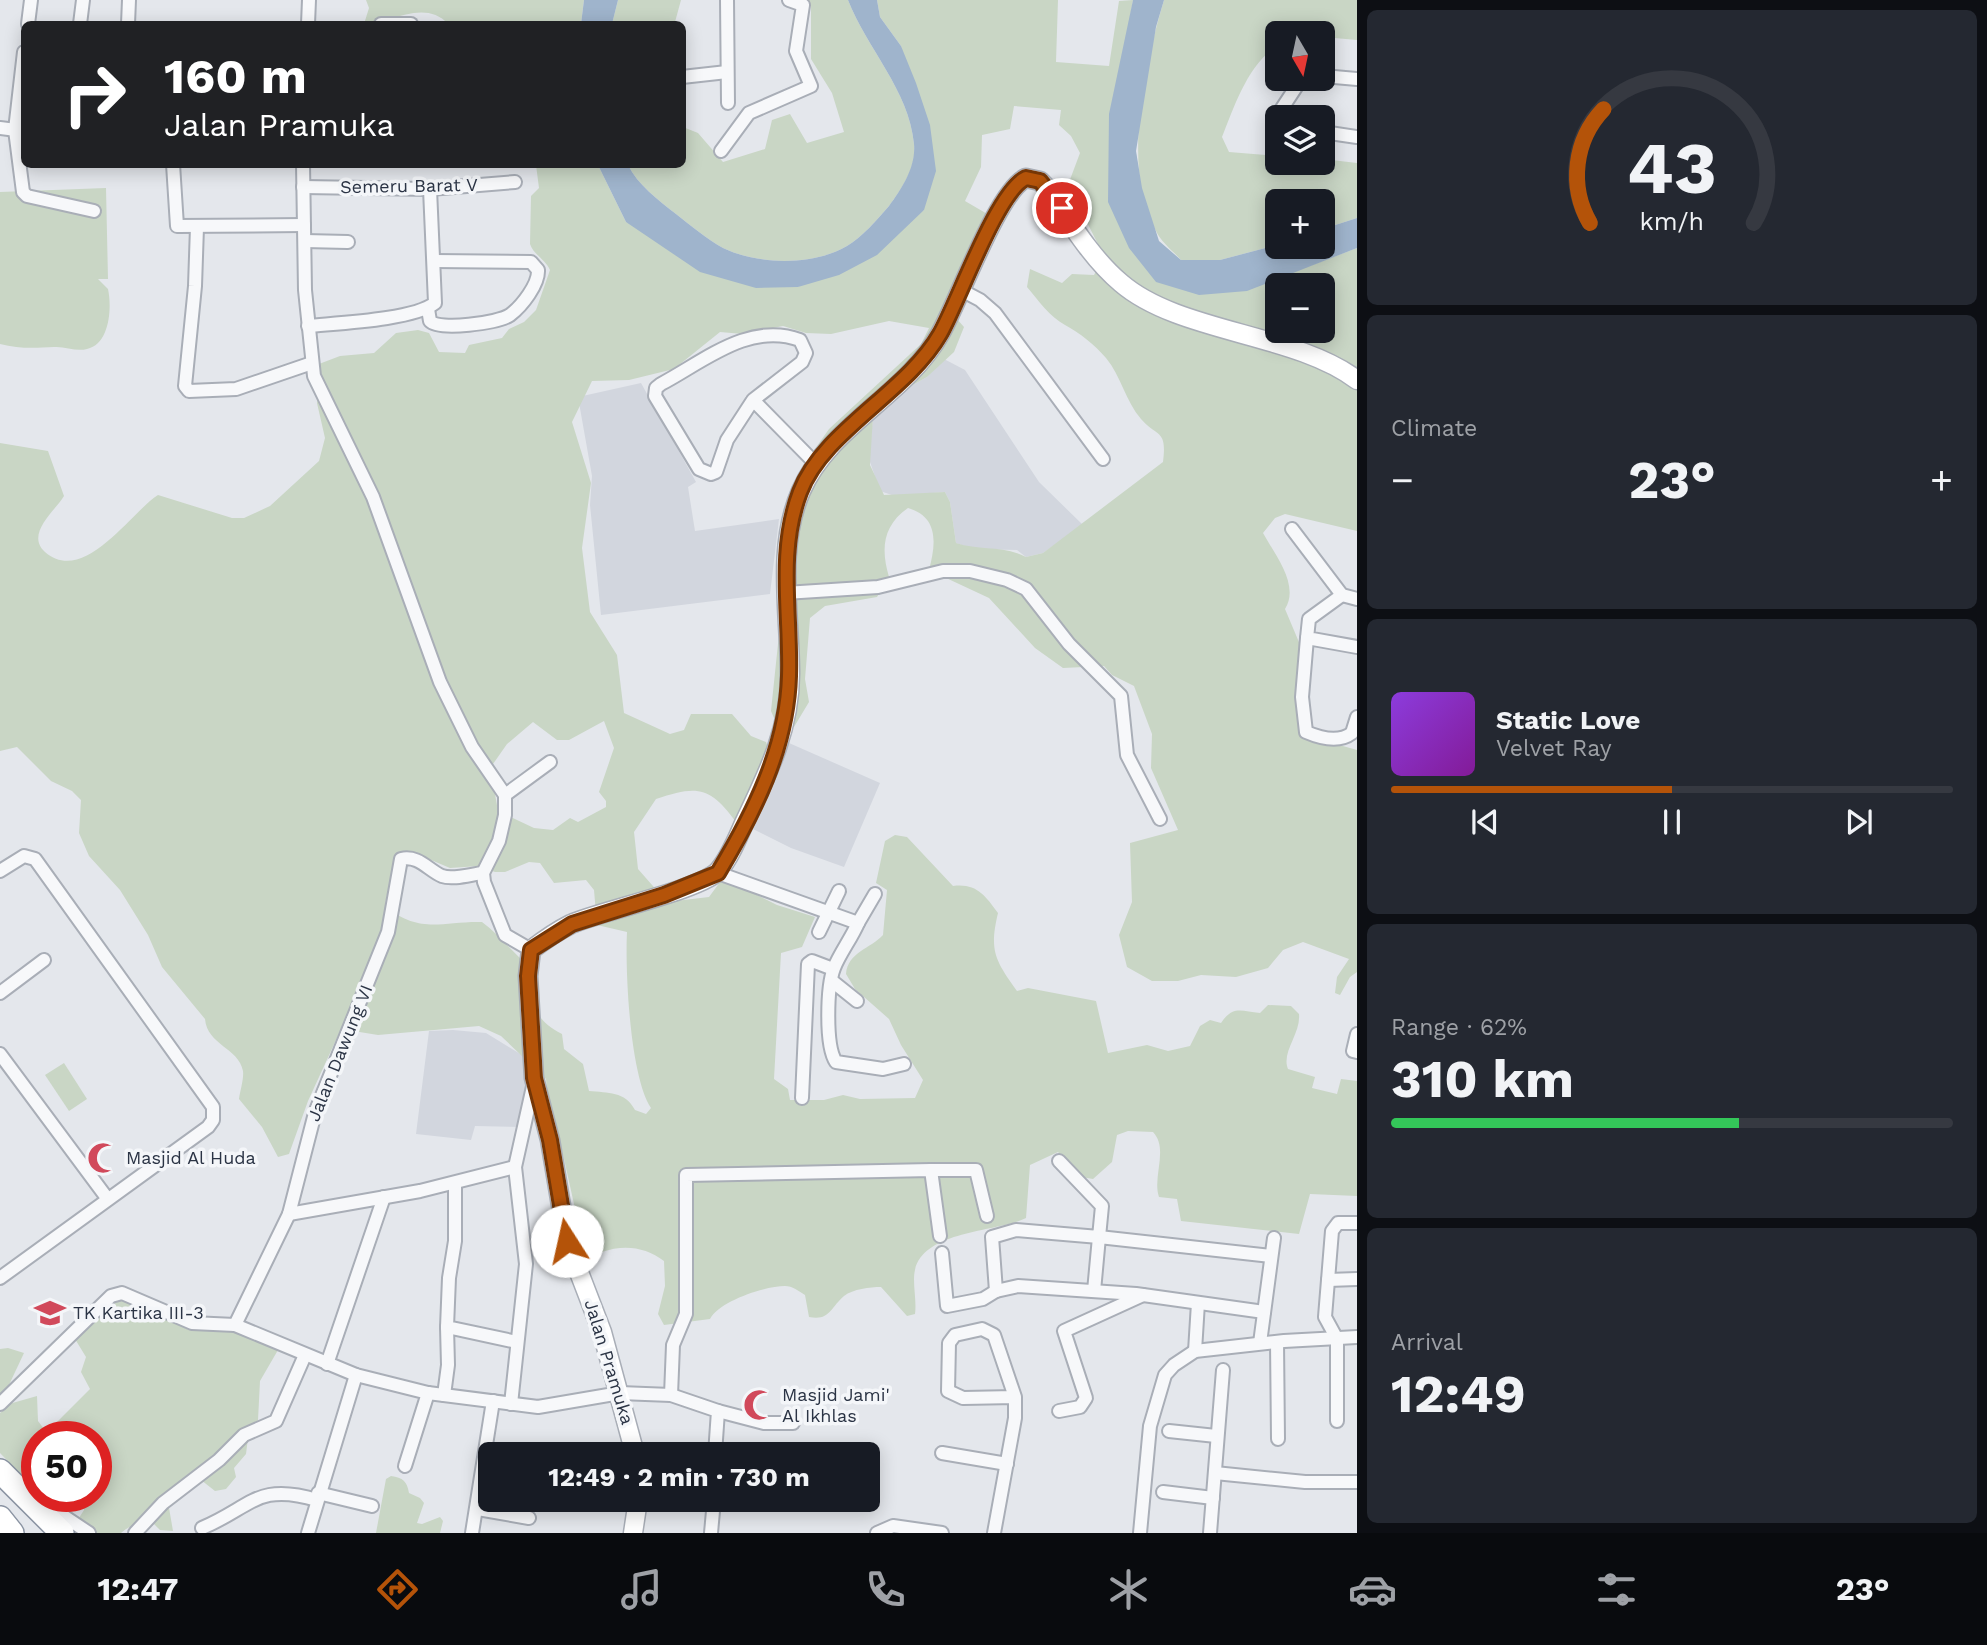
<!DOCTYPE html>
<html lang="en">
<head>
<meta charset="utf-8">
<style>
  :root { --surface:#171b24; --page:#242831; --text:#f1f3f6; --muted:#9ea1a6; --line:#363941; --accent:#b45309 }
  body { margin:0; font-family:"Work Sans",sans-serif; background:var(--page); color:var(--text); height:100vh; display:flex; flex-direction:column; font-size:26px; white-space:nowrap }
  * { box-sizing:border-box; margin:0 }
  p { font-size:23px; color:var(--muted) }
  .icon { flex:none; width:38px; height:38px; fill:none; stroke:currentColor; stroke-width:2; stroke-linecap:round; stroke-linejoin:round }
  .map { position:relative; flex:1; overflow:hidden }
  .details { display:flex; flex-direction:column; gap:10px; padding:10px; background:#0d0f14; width:630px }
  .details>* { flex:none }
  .guide { position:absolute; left:21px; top:21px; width:665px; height:147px; border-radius:10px; box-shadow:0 4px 18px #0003; background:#202124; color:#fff; overflow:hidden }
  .needle { width:46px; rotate:171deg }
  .fabs { position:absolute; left:1265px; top:21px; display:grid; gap:14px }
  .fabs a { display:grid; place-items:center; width:70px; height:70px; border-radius:10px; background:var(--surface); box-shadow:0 4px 18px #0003; font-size:35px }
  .speed { position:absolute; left:21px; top:1421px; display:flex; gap:14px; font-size:35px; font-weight:700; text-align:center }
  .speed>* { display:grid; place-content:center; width:91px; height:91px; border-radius:50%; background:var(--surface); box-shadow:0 4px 18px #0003; line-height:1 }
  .speed .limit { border:10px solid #d22; background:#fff; color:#111 }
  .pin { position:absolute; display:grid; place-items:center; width:60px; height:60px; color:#fff; margin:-30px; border:4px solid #fff; border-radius:50%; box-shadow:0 2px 7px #0007 }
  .me { position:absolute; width:77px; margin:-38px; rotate:350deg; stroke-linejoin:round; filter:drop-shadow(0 0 5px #0008) }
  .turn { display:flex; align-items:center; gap:24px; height:147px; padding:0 28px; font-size:32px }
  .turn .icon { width:91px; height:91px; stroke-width:2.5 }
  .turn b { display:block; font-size:49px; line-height:60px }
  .big { font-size:52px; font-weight:700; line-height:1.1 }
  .details .widget { flex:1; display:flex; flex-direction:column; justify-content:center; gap:10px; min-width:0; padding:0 24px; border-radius:10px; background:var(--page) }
  .details .dial { align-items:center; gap:0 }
  .dial svg { height:182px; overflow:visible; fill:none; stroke:var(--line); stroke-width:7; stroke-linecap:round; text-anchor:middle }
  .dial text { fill:var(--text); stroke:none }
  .song { display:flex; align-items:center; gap:21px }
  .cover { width:84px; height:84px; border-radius:10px; background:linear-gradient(135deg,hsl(270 70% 55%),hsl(290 70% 35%)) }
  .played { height:7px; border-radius:4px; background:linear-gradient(90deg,var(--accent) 50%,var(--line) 50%) }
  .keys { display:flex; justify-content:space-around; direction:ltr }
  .heat { display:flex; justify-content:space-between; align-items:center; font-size:38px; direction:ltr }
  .charge { height:10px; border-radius:5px; background:linear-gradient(90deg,#34c759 62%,var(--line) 0) }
  .trip { position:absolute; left:478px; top:1442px; width:402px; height:70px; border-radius:10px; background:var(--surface); box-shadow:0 4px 18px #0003; font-weight:700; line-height:70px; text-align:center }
  .menu { display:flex; height:112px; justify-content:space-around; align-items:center; background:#090b0e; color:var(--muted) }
  .menu .icon { width:49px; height:49px }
  .menu .current { color:var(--accent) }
  .menu b { font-size:32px; color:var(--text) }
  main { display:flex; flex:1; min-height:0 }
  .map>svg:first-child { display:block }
  .built { fill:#d2d6de }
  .green { fill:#c9d6c5; fill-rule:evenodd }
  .water { fill:#9fb4cc }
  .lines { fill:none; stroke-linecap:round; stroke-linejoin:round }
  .street-casing { stroke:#a9aeb7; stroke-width:16 }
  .secondary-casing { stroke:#a9aeb7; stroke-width:21 }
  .highway-casing { stroke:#8b94a3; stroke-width:26 }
  .street { stroke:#f7f8fa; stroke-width:12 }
  .secondary { stroke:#fff; stroke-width:18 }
  .highway { stroke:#fff; stroke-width:23 }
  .route-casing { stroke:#753606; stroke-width:18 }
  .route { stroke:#b45309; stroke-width:12 }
  .labels { text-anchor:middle; stroke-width:7; stroke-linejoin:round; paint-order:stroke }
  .street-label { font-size:18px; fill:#2b3445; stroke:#f4f6f9 }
  .poi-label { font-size:18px; fill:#2b3445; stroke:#f4f6f9; text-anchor:start }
</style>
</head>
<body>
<main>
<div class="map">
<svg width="1357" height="1533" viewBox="0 0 1357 1533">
  <rect width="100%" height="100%" fill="#e4e7ec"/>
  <g class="built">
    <path d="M944,359L965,370L1039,482L1083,525L1043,553L1026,557L1017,550L973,549L956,543L950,502L945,492L895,496L880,491L869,459L873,416L897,394L927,377Z"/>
    <path d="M641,383L696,482L688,487L695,531L779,519L770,594L601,615L590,505L592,476L578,397Z"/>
    <path d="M789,743L880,783L844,867L791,848L753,829Z"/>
    <path d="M453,1030L486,1033L522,1055L534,1068L524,1127L475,1126L471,1140L416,1134L429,1031Z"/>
  </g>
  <g class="green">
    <path d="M366,0H584L581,24H448C433,7 411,12 390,19L388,24H364L369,8Z"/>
    <path d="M618,0H681L675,22L671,24H612Z"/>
    <path d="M804,0H848C867,49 909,90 914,144C917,167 902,188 889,206C878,219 861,238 847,246C813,266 758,265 723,248C707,239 690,225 676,214C658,200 638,185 628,165L682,164L683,127L698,133L723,162L765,149L772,120L790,114L807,143L844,132L832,93L811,59V6Z"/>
    <path d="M877,0H1058L1056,62L1109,66L1119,1L1133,0L1122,64L1156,282L1307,267L1357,248V531L1285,514L1275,518L1263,533C1275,555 1300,585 1285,609L1301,647L1304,735L1357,750V972L1350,977L1340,995L1335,993L1337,977L1349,959L1303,942L1283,950L1268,968L1236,977L1201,975L1178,981H1152L1127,967L1119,935L1132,902L1130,843L1178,830L1151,768L1152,734L1134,686L1112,675L1104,666L1063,668L1035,648L989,598L929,570C936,544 939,517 908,508C882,526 881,550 889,577L877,597L825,606L810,618L805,679L809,702L794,727L777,725L771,711L793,500L805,463L829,429L921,344L929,328L889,321L831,334L806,333L783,326L743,334L720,332L674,369L629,380L592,381L572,422L591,483L582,548L590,612L617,655L624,713L670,734L684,730L691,714H732L751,736L766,742L770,753L736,822C710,786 697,785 656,799L634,832L638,869L667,902L709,897L723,878L777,905L815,917L802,947L781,953L774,1079L788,1089L790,1100H824L843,1095L860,1099L915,1098L923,1080L901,1045L889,1019L855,989L846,974C848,952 870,949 883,935L887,890L876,883L885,841L895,835L907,837L953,886C976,883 985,895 998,913C989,951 995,960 1017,991L1028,988L1096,1001L1108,1053L1147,1045L1168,1051L1190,1046L1200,1026L1210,1020L1221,1023C1233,1005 1241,1011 1260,1013L1268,1005L1291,1006L1299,1014C1301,1034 1281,1052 1288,1069L1315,1077L1312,1088L1337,1094L1341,1079L1357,1081V1196L1310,1194L1299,1234L1181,1221L1177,1199L1159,1197C1152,1177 1169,1149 1153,1132L1128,1131L1117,1135L1112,1162L1093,1179L1081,1177L1058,1152L1030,1165L1026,1218C999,1232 924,1230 915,1270C912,1282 917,1300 915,1314L907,1316L881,1287C870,1287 853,1289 844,1296C830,1308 830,1321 809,1317L805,1295C799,1291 792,1286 785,1286C765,1286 719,1301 710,1319L664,1325L658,1314L665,1286L664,1261C646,1247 624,1244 602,1252L580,1231L562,1150L548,1102L546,1079L501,1036L479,1026L378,1035L341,1029L308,1101L289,1154L278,1157L262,1127L239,1099C240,1091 244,1079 243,1071C239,1048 207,1045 205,1019L162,967L148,935L120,890L89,856L79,833L81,800L72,791L51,781L17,747L0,751V443L48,451L64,496C55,511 25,534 45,552C84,586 131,512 158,495L232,518H244L270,506L319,461L325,438L317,403L320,383L319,364L340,356L374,353L396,333L418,330L429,333L439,352L465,353L469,345L502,338L509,329L524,322L536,310L550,270C545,259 533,254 530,244L531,196L539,188L536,165H598L626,222L798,287L924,210L901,46L880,17ZM1014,106L1061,110L1059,125L1071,136L1080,153L1068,185L1104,256L1094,275L1072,274L1062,283L1030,269L1027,287C1038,300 1050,317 1065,325C1080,333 1095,345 1106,358C1121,376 1126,402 1141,419C1158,438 1167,429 1163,462L1043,553L1026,557C1004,545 980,551 956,543L950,502L945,492L884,495L870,465L873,416L891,404L897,394L927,377L954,352L964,327L956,318L963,311L949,300L989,215L965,201L981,167L982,135L1010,129ZM1278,285H1323V331H1278ZM604,721L614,748L599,792L606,801V807L578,822L570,818L553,830L534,828L498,811L495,794L486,774L507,744L533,722L557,740H569ZM424,857L450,868L479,866L495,872H505L529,862L540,863L554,883L586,880L594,890L597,925L627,932C625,972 630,1076 651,1108L646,1114L635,1110C625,1091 608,1093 589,1091L583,1064L564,1049L562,1034C528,1016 536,1003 533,969C514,955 501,936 482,922C441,921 421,935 385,906C390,876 393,867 424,857Z"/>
    <path d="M1164,0H1357V40L1323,37V33H1278L1277,46C1248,64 1234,107 1222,137L1229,152L1277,156L1278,163H1323V159L1357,163V218L1323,229V201H1278L1277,245L1220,260H1181C1173,251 1161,242 1156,231C1121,171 1145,64 1164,0Z"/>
    <path d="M106,188L108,279H98L108,289C112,307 110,344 87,349C76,352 65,346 54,347C35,348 19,349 0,344V192Z"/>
    <path d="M64,1063L87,1099L69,1111L45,1075Z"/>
    <path d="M122,1297L189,1330L234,1329L278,1350L260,1381L258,1420L248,1438L246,1454L234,1468L236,1477L226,1489L215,1491L201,1480L168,1502L173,1531L160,1530L153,1523C140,1523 131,1524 121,1533H94L77,1521L84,1510L85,1496H96V1437H37V1491L0,1453V1413L9,1404L37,1396L38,1421L44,1429L49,1430L90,1389L81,1372L86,1357L75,1339Z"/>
    <path d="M8,1348L24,1353L8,1387L0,1395V1349Z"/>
    <path d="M391,1476C403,1478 407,1481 409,1493L420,1498L424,1503L417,1523L422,1524L440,1517L443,1521L440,1533H376L386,1479Z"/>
  </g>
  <g class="water">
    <path d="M584,0H618L612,24H581Z"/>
    <path d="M848,0H877L880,17L901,46L916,83L930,125L936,171L924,210L877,255L839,275L798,287L756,288L700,272L626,222L598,165H628C638,185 658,200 676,214C690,225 707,239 723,248C758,265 813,266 847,246C861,238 878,219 889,206C902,188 916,167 914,144C909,90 867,49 848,0Z"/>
    <path d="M1133,0H1164L1156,27L1136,151L1142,188L1159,241L1181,260H1220L1277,245L1323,247V229L1357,218V248L1247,291L1199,295L1156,282L1129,248L1108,202L1109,114Z"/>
  </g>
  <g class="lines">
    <defs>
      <g id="street">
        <path d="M727,0L728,103"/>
        <path d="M28,24L31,0"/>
        <path d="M80,24L83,0"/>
        <path d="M128,24L129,0"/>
        <path d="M308,24L309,0"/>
        <path d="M381,24H411"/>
        <path d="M24,52L15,130L23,192L27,196L94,211"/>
        <path d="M1323,76L1357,79"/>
        <path d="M682,77L727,72"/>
        <path d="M1278,124L1275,119L1298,84L1305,79"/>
        <path d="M0,128L24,131"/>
        <path d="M1323,132L1357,137"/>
        <path d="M721,151L749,113L811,86L796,51L803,5L789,0"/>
        <path d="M173,164L177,226L304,225"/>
        <path d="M303,164L305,290L314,376L373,497L440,682L472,747L505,795V815L499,841L483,873L484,882L505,935L531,950"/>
        <path d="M303,187L430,189L515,182"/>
        <path d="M197,227L195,286L185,386L189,391L236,389L312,363"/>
        <path d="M305,241L348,242"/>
        <path d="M961,290L980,300L995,313L1103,459"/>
        <path d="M428,309L430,321C439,331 498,323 510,315C522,306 539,284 538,270L531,262L435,261"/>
        <path d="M308,326C338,323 413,320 435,303L430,189"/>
        <path d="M753,400L802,362L806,353L800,340C749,321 703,362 661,384L656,388L655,396L699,469L711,474L716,472L727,440L753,400L816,464"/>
        <path d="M1292,529L1342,595L1357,599"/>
        <path d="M785,593L878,587L943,571H970L1007,580L1026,589L1069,644L1121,696L1127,755L1160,819"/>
        <path d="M1342,595L1309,619L1307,638L1357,647"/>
        <path d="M1307,638L1302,697L1306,732C1320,738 1339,743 1352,733L1357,717"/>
        <path d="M505,795L550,762"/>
        <path d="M0,871L24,856L35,859L213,1107V1120L208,1127L0,1278"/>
        <path d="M718,873L858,923C851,939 840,953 834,968C827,986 825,1046 836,1062L883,1069L904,1064"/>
        <path d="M858,923L875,894"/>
        <path d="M819,932L839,891"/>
        <path d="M832,981L857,1001"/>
        <path d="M0,993L44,960"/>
        <path d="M1357,1034L1353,1051L1357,1052"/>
        <path d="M0,1054L107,1198"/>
        <path d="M802,1098L808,964L812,961L833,969"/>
        <path d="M931,1170H976L987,1216"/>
        <path d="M455,1183V1241L449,1278L447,1327L517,1342"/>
        <path d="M289,1214L420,1191L515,1167"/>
        <path d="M942,1253L947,1306L983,1299L996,1291L1018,1286L1136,1294L1264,1312"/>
        <path d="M1328,1280L1357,1279"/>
        <path d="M996,1291L992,1237L1016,1230L1099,1237L1102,1206L1059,1161"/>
        <path d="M1094,1291L1099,1237L1271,1256"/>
        <path d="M235,1325L289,1214L315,1113L388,932L401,859C419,855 428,870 442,876C453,880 472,874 483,873"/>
        <path d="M1277,1342L1278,1439"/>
        <path d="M1260,1343L1274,1238"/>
        <path d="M1195,1351L1198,1303"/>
        <path d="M327,1364L384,1197"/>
        <path d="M444,1395L448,1365L447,1327"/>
        <path d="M671,1395L673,1345L686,1314V1175L931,1170L940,1236"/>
        <path d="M0,1404L111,1296L122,1293L192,1323L235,1325L356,1375L428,1393L538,1407L620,1393L671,1395L718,1411L715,1454"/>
        <path d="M511,1404L526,1264L515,1167L534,1082"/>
        <path d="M718,1411L764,1423H793"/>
        <path d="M1059,1411L1080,1407L1086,1398L1064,1331L1143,1295"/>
        <path d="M1337,1421V1339L1325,1317L1332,1231L1338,1223H1357"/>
        <path d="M1169,1431L1216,1436"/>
        <path d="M942,1453L1007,1464"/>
        <path d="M405,1466L428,1393"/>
        <path d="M1215,1473L1305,1482H1357"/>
        <path d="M1163,1492L1213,1498"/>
        <path d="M318,1493L372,1506"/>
        <path d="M478,1509L529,1518"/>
        <path d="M45,1514L62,1515L89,1533"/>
        <path d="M202,1528C252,1507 257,1482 317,1500"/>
        <path d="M135,1533L163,1503L219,1460L244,1435L276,1421L305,1355"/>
        <path d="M308,1533L356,1375"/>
        <path d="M472,1533L493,1401"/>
        <path d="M711,1533L714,1500"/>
        <path d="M877,1533L893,1526L942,1533"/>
        <path d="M994,1533L1015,1418V1397L994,1335L982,1329L955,1335L949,1343L948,1391L963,1398L1015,1397"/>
        <path d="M1140,1533L1150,1426L1165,1375L1174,1365L1195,1351L1284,1341L1357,1337"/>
        <path d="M1210,1533L1223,1370"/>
      </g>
      <g id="secondary">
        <path d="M635,1454L602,1332L567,1241L550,1140L534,1078L528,976L531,950C544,940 557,931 571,924C600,911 704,889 719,870C731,856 738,836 746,819C769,771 790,728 790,674C790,615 776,548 801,491C829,426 906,395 940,334C958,303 998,190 1026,178L1040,181L1046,187C1068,219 1091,258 1121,283C1179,333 1295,333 1357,380"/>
        <path d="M633,1533L638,1500"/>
      </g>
      <g id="highway">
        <path d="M0,1471L62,1533"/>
        <path d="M0,1518L12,1533"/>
      </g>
    </defs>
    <use href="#street" class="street-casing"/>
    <use href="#secondary" class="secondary-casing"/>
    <use href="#highway" class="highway-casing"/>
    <use href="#street" class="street"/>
    <use href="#secondary" class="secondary"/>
    <use href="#highway" class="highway"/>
  </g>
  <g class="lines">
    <defs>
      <path id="route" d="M567,1241L550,1140L534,1078L528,976L531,950L572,924L664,895L718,873C754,813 787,747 789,676C791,615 777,552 800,492C823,431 907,392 940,334C958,303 997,191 1026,178L1040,181L1062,208"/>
    </defs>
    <use href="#route" class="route-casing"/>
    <use href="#route" class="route"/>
  </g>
  <defs>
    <symbol id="mosque-bare" viewBox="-9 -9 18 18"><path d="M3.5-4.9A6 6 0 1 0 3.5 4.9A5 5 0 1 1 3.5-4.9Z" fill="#d1495b" stroke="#f4f6f9" stroke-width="2.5" paint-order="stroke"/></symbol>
    <symbol id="school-bare" viewBox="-9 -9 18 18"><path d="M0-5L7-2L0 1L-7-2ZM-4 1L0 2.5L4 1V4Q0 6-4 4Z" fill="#d1495b" stroke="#f4f6f9" stroke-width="2.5" paint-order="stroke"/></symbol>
  </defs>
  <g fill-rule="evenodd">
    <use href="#mosque-bare" x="81" y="1136" width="44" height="44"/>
    <use href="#school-bare" x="28" y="1291" width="44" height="44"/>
    <use href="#mosque-bare" x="737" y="1383" width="44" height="44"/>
  </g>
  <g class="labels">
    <g class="street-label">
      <text transform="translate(409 186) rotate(-1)" y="6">Semeru Barat V</text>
      <text transform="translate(340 1053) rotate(-68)" y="6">Jalan Dawung VI</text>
      <text transform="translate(609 1362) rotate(73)" y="6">Jalan Pramuka</text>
    </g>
    <g class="poi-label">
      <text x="126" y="1164">Masjid Al Huda</text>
      <text x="73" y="1319">TK Kartika III-3</text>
      <text x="782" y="1401">Masjid Jami'<tspan x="782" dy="21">Al Ikhlas</tspan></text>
    </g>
  </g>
</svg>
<div class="fabs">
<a><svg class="needle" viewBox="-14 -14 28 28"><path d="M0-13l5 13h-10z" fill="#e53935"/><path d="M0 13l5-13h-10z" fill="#9ea1a6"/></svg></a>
<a><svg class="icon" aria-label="layers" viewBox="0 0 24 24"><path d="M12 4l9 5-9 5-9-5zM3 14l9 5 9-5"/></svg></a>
<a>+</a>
<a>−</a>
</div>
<div class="speed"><div class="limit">50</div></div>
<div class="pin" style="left:1062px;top:208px;background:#d93025"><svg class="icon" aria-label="arrive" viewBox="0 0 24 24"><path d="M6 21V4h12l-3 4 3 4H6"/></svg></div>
<svg class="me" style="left:567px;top:1241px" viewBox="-20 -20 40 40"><circle r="19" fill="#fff"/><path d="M0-13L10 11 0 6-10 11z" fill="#b45309"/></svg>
<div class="trip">12:49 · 2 min · 730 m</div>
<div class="guide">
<div class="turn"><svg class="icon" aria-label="right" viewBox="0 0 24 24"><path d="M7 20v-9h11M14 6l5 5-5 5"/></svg><div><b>160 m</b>Jalan Pramuka</div></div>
</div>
</div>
<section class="details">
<div class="widget dial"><svg viewBox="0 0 100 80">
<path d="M14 69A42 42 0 1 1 86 69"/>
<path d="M14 69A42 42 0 0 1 20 19" stroke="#b45309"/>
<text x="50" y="56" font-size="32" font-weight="700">43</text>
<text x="50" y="72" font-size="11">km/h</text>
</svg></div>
<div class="widget"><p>Climate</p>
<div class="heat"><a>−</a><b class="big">23°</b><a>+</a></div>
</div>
<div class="widget">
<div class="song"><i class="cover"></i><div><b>Static Love</b><p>Velvet Ray</p></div></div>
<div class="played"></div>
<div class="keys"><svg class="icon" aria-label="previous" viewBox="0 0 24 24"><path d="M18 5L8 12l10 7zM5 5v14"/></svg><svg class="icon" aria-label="pause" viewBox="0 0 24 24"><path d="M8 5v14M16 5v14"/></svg><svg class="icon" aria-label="next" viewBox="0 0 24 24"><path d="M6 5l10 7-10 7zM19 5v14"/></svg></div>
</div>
<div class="widget"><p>Range · 62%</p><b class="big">310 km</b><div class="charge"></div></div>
<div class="widget"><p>Arrival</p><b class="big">12:49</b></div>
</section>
</main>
<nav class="menu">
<b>12:47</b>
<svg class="icon current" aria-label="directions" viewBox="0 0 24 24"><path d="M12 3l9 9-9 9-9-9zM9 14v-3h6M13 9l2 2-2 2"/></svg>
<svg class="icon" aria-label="music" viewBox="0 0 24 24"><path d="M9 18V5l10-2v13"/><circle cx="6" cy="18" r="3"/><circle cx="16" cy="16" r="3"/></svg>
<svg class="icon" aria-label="phone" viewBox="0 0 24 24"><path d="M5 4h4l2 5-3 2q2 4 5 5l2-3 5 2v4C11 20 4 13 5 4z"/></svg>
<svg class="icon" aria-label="climate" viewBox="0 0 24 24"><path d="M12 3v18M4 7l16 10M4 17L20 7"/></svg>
<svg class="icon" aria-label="car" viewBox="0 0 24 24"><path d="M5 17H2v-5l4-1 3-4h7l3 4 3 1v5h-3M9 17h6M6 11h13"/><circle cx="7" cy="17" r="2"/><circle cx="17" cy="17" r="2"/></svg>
<svg class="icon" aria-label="filters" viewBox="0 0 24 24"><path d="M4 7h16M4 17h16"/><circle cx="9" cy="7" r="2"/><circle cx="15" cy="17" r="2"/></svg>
<b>23°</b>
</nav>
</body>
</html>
